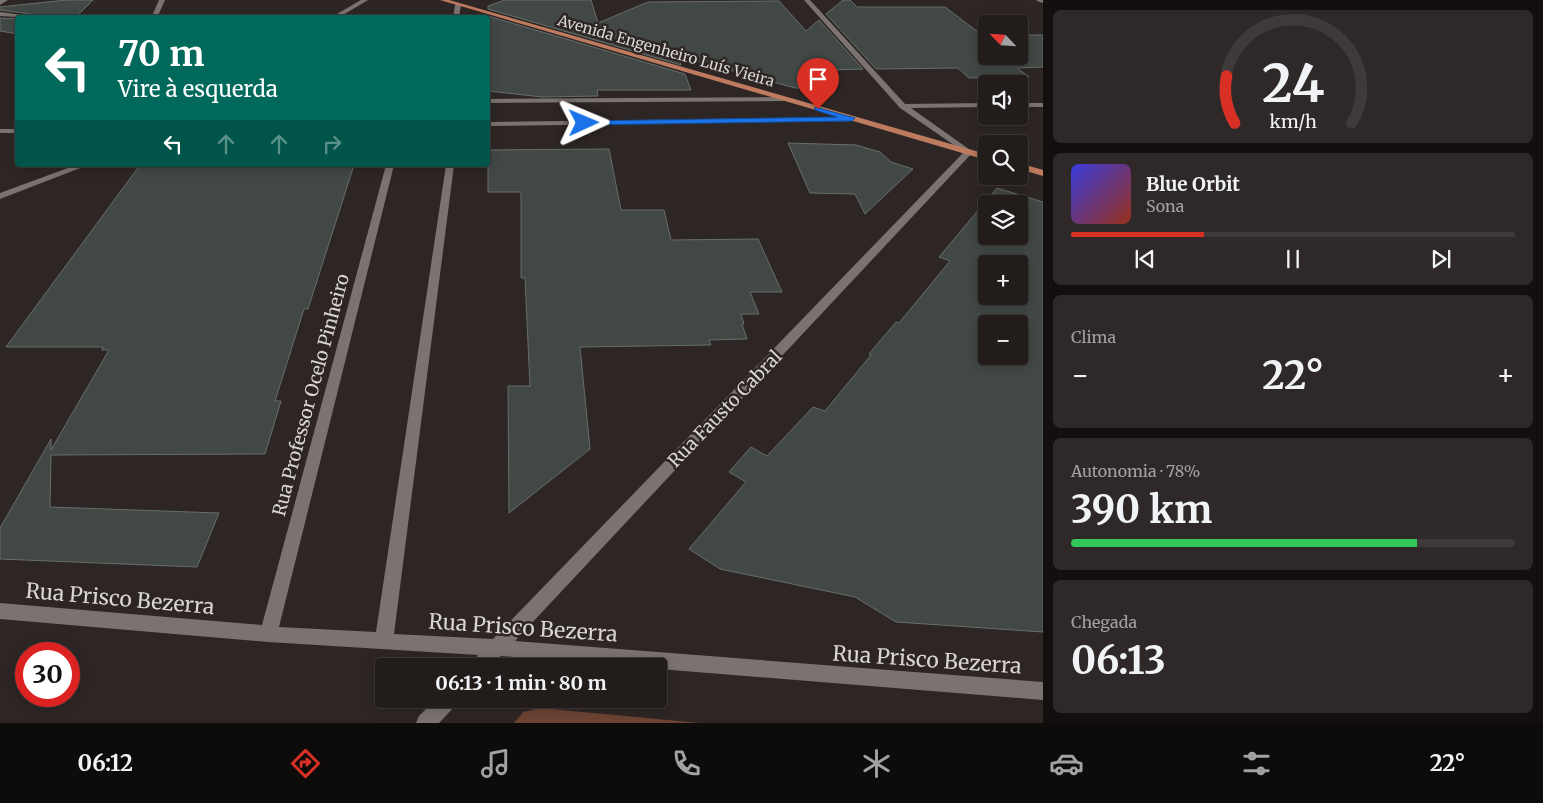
<!DOCTYPE html>
<html lang="pt">
<head>
<meta charset="utf-8">
<style>
  :root { --surface:#221c1b; --page:#2e2928; --text:#f1f3f6; --muted:#a2a1a3; --line:#3f3a3a; --accent:#d93025 }
  body { margin:0; font-family:Merriweather,serif; background:var(--page); color:var(--text); height:100vh; display:flex; flex-direction:column; font-size:19px; white-space:nowrap }
  * { box-sizing:border-box; margin:0 }
  p { font-size:16px; color:var(--muted) }
  .icon { flex:none; width:28px; height:28px; fill:none; stroke:currentColor; stroke-width:2; stroke-linecap:round; stroke-linejoin:round }
  .map { position:relative; flex:1; overflow:hidden }
  .details { display:flex; flex-direction:column; gap:10px; padding:10px; background:#130f0f; width:500px }
  .details>* { flex:none }
  .hud { position:absolute; left:15px; top:15px; width:475px; height:152px; border-radius:5px; box-shadow:0 2px 12px #0003,0 0 0 1px var(--line); background:#00695c; color:#fff; overflow:hidden }
  .needle { width:32px; rotate:295deg }
  .tools { position:absolute; left:978px; top:15px; display:grid; gap:10px }
  .tools a { display:grid; place-items:center; width:50px; height:50px; border-radius:5px; background:var(--surface); box-shadow:0 2px 12px #0003,0 0 0 1px var(--line); font-size:25px }
  .speed { position:absolute; left:15px; top:642px; display:flex; gap:10px; font-size:25px; font-weight:700; text-align:center }
  .speed>* { display:grid; place-content:center; width:65px; height:65px; border-radius:50%; background:var(--surface); box-shadow:0 2px 12px #0003,0 0 0 1px var(--line); line-height:1 }
  .speed .limit { border:8px solid #d22; background:#fff; color:#111 }
  .pin { position:absolute; display:grid; place-items:center; width:42px; height:42px; color:#fff; margin:-51px -21px; border-radius:50% 50% 50% 0; rotate:-45deg; box-shadow:0 0 5px #0007 }
  .pin .icon { rotate:45deg }
  .me { position:absolute; width:55px; margin:-28px; rotate:89deg; stroke-linejoin:round; filter:drop-shadow(0 0 4px #0008) }
  .turn { display:flex; align-items:center; gap:18px; height:105px; padding:0 20px; font-size:22px }
  .turn .icon { width:65px; height:65px; stroke-width:2.5 }
  .turn b { display:block; font-size:35px; line-height:42px }
  .lanes { display:flex; align-items:center; height:48px; padding:0 20px; background:#0003; justify-content:center; gap:25px; direction:ltr }
  .lanes .off { opacity:.35 }
  .big { font-size:38px; font-weight:700; line-height:1.1 }
  .details .widget { flex:1; display:flex; flex-direction:column; justify-content:center; gap:8px; min-width:0; padding:0 18px; border-radius:8px; background:var(--page) }
  .details .dial { align-items:center; gap:0 }
  .dial svg { height:130px; overflow:visible; fill:none; stroke:var(--line); stroke-width:7; stroke-linecap:round; text-anchor:middle }
  .dial text { fill:var(--text); stroke:none }
  .song { display:flex; align-items:center; gap:15px }
  .cover { width:60px; height:60px; border-radius:8px; background:linear-gradient(135deg,hsl(240 70% 55%),hsl(10 70% 35%)) }
  .played { height:5px; border-radius:2px; background:linear-gradient(90deg,var(--accent) 30%,var(--line) 30%) }
  .keys { display:flex; justify-content:space-around; direction:ltr }
  .heat { display:flex; justify-content:space-between; align-items:center; font-size:28px; direction:ltr }
  .charge { height:8px; border-radius:4px; background:linear-gradient(90deg,#34c759 78%,var(--line) 0) }
  .trip { position:absolute; left:375px; top:658px; width:292px; height:50px; border-radius:5px; background:var(--surface); box-shadow:0 2px 12px #0003,0 0 0 1px var(--line); font-weight:700; line-height:50px; text-align:center }
  .dock { display:flex; height:80px; justify-content:space-around; align-items:center; background:#0e0b0b; color:var(--muted) }
  .dock .icon { width:35px; height:35px }
  .dock .current { color:var(--accent) }
  .dock b { font-size:22px; color:var(--text) }
  main { display:flex; flex:1; min-height:0 }
  .map>svg:first-child { display:block }
  .green { fill:#6c4333 }
  .building { fill:#414845; stroke:#676f6b; fill-rule:evenodd }
  .lines { fill:none; stroke-linecap:round; stroke-linejoin:round }
  .minor { fill:#7b7370; fill-rule:evenodd }
  .major { fill:#bf7b5f; fill-rule:evenodd }
  .route { fill:#1a73e8; stroke:#114b97 }
  .labels { text-anchor:middle; stroke-width:5; stroke-linejoin:round; paint-order:stroke }
  .far-street-label { font-size:15px; fill:#dad6d4; stroke:#2d2624 }
  .street-label { font-size:18px; fill:#dad6d4; stroke:#2d2624 }
  .near-street-label { font-size:21px; fill:#dad6d4; stroke:#2d2624 }
</style>
</head>
<body>
<main>
<div class="map">
<svg width="1043" height="723" viewBox="0 0 1043 723">
  <rect width="100%" height="100%" fill="#2d2624"/>
  <path class="green" d="M540,708L700,723H514L523,712Z"/>
  <g class="building">
    <path d="M66,0H93L75,18H36L31,14L0,10V7Z"/>
    <path d="M505,0H591L598,23L648,2L779,1L806,31L819,20L863,69L833,70L839,77L822,78L829,87L795,88L678,56L681,65L488,9V6Z"/>
    <path d="M843,0H850L857,7H945L982,35H986V56H1019V35H1043V67L1017,68L1029,77L969,78L958,68L876,69L826,14Z"/>
    <path d="M488,16L685,74L691,90H597L598,96L542,97L488,91Z"/>
    <path d="M0,18L18,19V34L0,31Z"/>
    <path d="M788,143L856,145L880,152L891,162L913,169L865,214L855,194L810,193Z"/>
    <path d="M609,149L621,210H664L671,240L758,239L782,292H750L759,314H741L744,324H742L747,339L709,340L711,345L580,347L590,449L509,513L508,386H530L525,278H521V192H488V150Z"/>
    <path d="M140,165H354L308,309H304L275,401H281L265,454L51,455L50,507L219,513L197,567L0,559V528L51,439V450L109,350H102L103,347H6Z"/>
    <path d="M997,188L1043,202V632L896,622L855,597L720,569L689,549L746,482L729,472L751,447L767,456L813,407L825,411L871,355L869,354L896,322L899,323L950,261L939,257ZM986,204H1019V236H986ZM986,264H1019V296H986ZM986,324H1019V356H986Z"/>
  </g>
  <g class="lines">
    <g class="minor">
      <path d="M0,0H8L0,5Z"/>
      <path d="M159,0H165L157,18H151Z"/>
      <path d="M361,0H368L338,18H330Z"/>
      <path d="M804,0H810L905,104L986,103V107L911,108L973,152L515,641L1043,682V700L659,669V666H623L501,656L492,666H471L478,655L268,642L0,619V603L262,625L386,165H394L279,627L376,632L446,165H454L394,634L493,639L964,152L900,108Z"/>
      <path d="M1036,0H1043V3L1037,1Z"/>
      <path d="M458,3L461,5L459,18H453L455,5Z"/>
      <path d="M0,12L31,16L34,18L0,16Z"/>
      <path d="M783,97H786V101L488,103V99Z"/>
      <rect x="1019" y="103" width="24" height="4"/>
      <path d="M851,117H854V121L488,126V122Z"/>
      <rect x="0" y="129" width="18" height="4"/>
      <path d="M76,165H88L0,199V193Z"/>
      <path d="M436,699H458L456,705L439,723H416L419,716Z"/>
    </g>
    <g class="major">
      <path d="M440,0H449L986,154V160Z"/>
      <path d="M1019,163L1043,170V176L1019,169Z"/>
    </g>
  </g>
  <path class="route" d="M815,107L855,118L852,121L584,125L581,123L584,121L837,117L815,110Z"/>
  <g class="labels">
    <g class="far-street-label">
      <text transform="translate(666 51) rotate(16)" y="5">Avenida Engenheiro Luís Vieira</text>
    </g>
    <g class="street-label">
      <text transform="translate(311 395) rotate(-75)" y="6">Rua Professor Ocelo Pinheiro</text>
      <text transform="translate(725 409) rotate(-46)" y="6">Rua Fausto Cabral</text>
    </g>
    <g class="near-street-label">
      <text transform="translate(120 599) rotate(5)" y="7">Rua Prisco Bezerra</text>
      <text transform="translate(523 628) rotate(4)" y="7">Rua Prisco Bezerra</text>
      <text transform="translate(927 660) rotate(4)" y="7">Rua Prisco Bezerra</text>
    </g>
  </g>
</svg>
<div class="tools">
<a><svg class="needle" viewBox="-14 -14 28 28"><path d="M0-13l5 13h-10z" fill="#e53935"/><path d="M0 13l5-13h-10z" fill="#a2a1a3"/></svg></a>
<a><svg class="icon" aria-label="sound" viewBox="0 0 24 24"><path d="M4 9h4l5-4v14l-5-4H4zM17 9q2 3 0 6"/></svg></a>
<a><svg class="icon" aria-label="search" viewBox="0 0 24 24"><circle cx="10" cy="10" r="6"/><path d="M15 15l6 6"/></svg></a>
<a><svg class="icon" aria-label="layers" viewBox="0 0 24 24"><path d="M12 4l9 5-9 5-9-5zM3 14l9 5 9-5"/></svg></a>
<a>+</a>
<a>−</a>
</div>
<div class="speed"><div class="limit">30</div></div>
<div class="pin" style="left:818px;top:109px;background:#d93025"><svg class="icon" aria-label="arrive" viewBox="0 0 24 24"><path d="M6 21V4h12l-3 4 3 4H6"/></svg></div>
<svg class="me" style="left:584px;top:123px" viewBox="-20 -20 40 40"><path d="M0-17L14 15 0 8-14 15z" fill="#1a73e8" stroke="#fff" stroke-width="4"/></svg>
<div class="trip">06:13 · 1 min · 80 m</div>
<div class="hud">
<div class="turn"><svg class="icon" aria-label="left" viewBox="0 0 24 24"><path d="M17 20v-9H6M10 6l-5 5 5 5"/></svg><div><b>70 m</b>Vire à esquerda</div></div>
<div class="lanes"><svg class="icon" aria-label="left" viewBox="0 0 24 24"><path d="M17 20v-9H6M10 6l-5 5 5 5"/></svg><svg class="icon off" aria-label="ahead" viewBox="0 0 24 24"><path d="M12 20V5M6 11l6-6 6 6"/></svg><svg class="icon off" aria-label="ahead" viewBox="0 0 24 24"><path d="M12 20V5M6 11l6-6 6 6"/></svg><svg class="icon off" aria-label="right" viewBox="0 0 24 24"><path d="M7 20v-9h11M14 6l5 5-5 5"/></svg></div>
</div>
</div>
<section class="details">
<div class="widget dial"><svg viewBox="0 0 100 80">
<path d="M14 69A42 42 0 1 1 86 69"/>
<path d="M14 69A42 42 0 0 1 9 40" stroke="#d93025"/>
<text x="50" y="56" font-size="32" font-weight="700">24</text>
<text x="50" y="72" font-size="11">km/h</text>
</svg></div>
<div class="widget">
<div class="song"><i class="cover"></i><div><b>Blue Orbit</b><p>Sona</p></div></div>
<div class="played"></div>
<div class="keys"><svg class="icon" aria-label="previous" viewBox="0 0 24 24"><path d="M18 5L8 12l10 7zM5 5v14"/></svg><svg class="icon" aria-label="pause" viewBox="0 0 24 24"><path d="M8 5v14M16 5v14"/></svg><svg class="icon" aria-label="next" viewBox="0 0 24 24"><path d="M6 5l10 7-10 7zM19 5v14"/></svg></div>
</div>
<div class="widget"><p>Clima</p>
<div class="heat"><a>−</a><b class="big">22°</b><a>+</a></div>
</div>
<div class="widget"><p>Autonomia · 78%</p><b class="big">390 km</b><div class="charge"></div></div>
<div class="widget"><p>Chegada</p><b class="big">06:13</b></div>
</section>
</main>
<nav class="dock">
<b>06:12</b>
<svg class="icon current" aria-label="directions" viewBox="0 0 24 24"><path d="M12 3l9 9-9 9-9-9zM9 14v-3h6M13 9l2 2-2 2"/></svg>
<svg class="icon" aria-label="music" viewBox="0 0 24 24"><path d="M9 18V5l10-2v13"/><circle cx="6" cy="18" r="3"/><circle cx="16" cy="16" r="3"/></svg>
<svg class="icon" aria-label="phone" viewBox="0 0 24 24"><path d="M5 4h4l2 5-3 2q2 4 5 5l2-3 5 2v4C11 20 4 13 5 4z"/></svg>
<svg class="icon" aria-label="climate" viewBox="0 0 24 24"><path d="M12 3v18M4 7l16 10M4 17L20 7"/></svg>
<svg class="icon" aria-label="car" viewBox="0 0 24 24"><path d="M5 17H2v-5l4-1 3-4h7l3 4 3 1v5h-3M9 17h6M6 11h13"/><circle cx="7" cy="17" r="2"/><circle cx="17" cy="17" r="2"/></svg>
<svg class="icon" aria-label="filters" viewBox="0 0 24 24"><path d="M4 7h16M4 17h16"/><circle cx="9" cy="7" r="2"/><circle cx="15" cy="17" r="2"/></svg>
<b>22°</b>
</nav>
</body>
</html>
